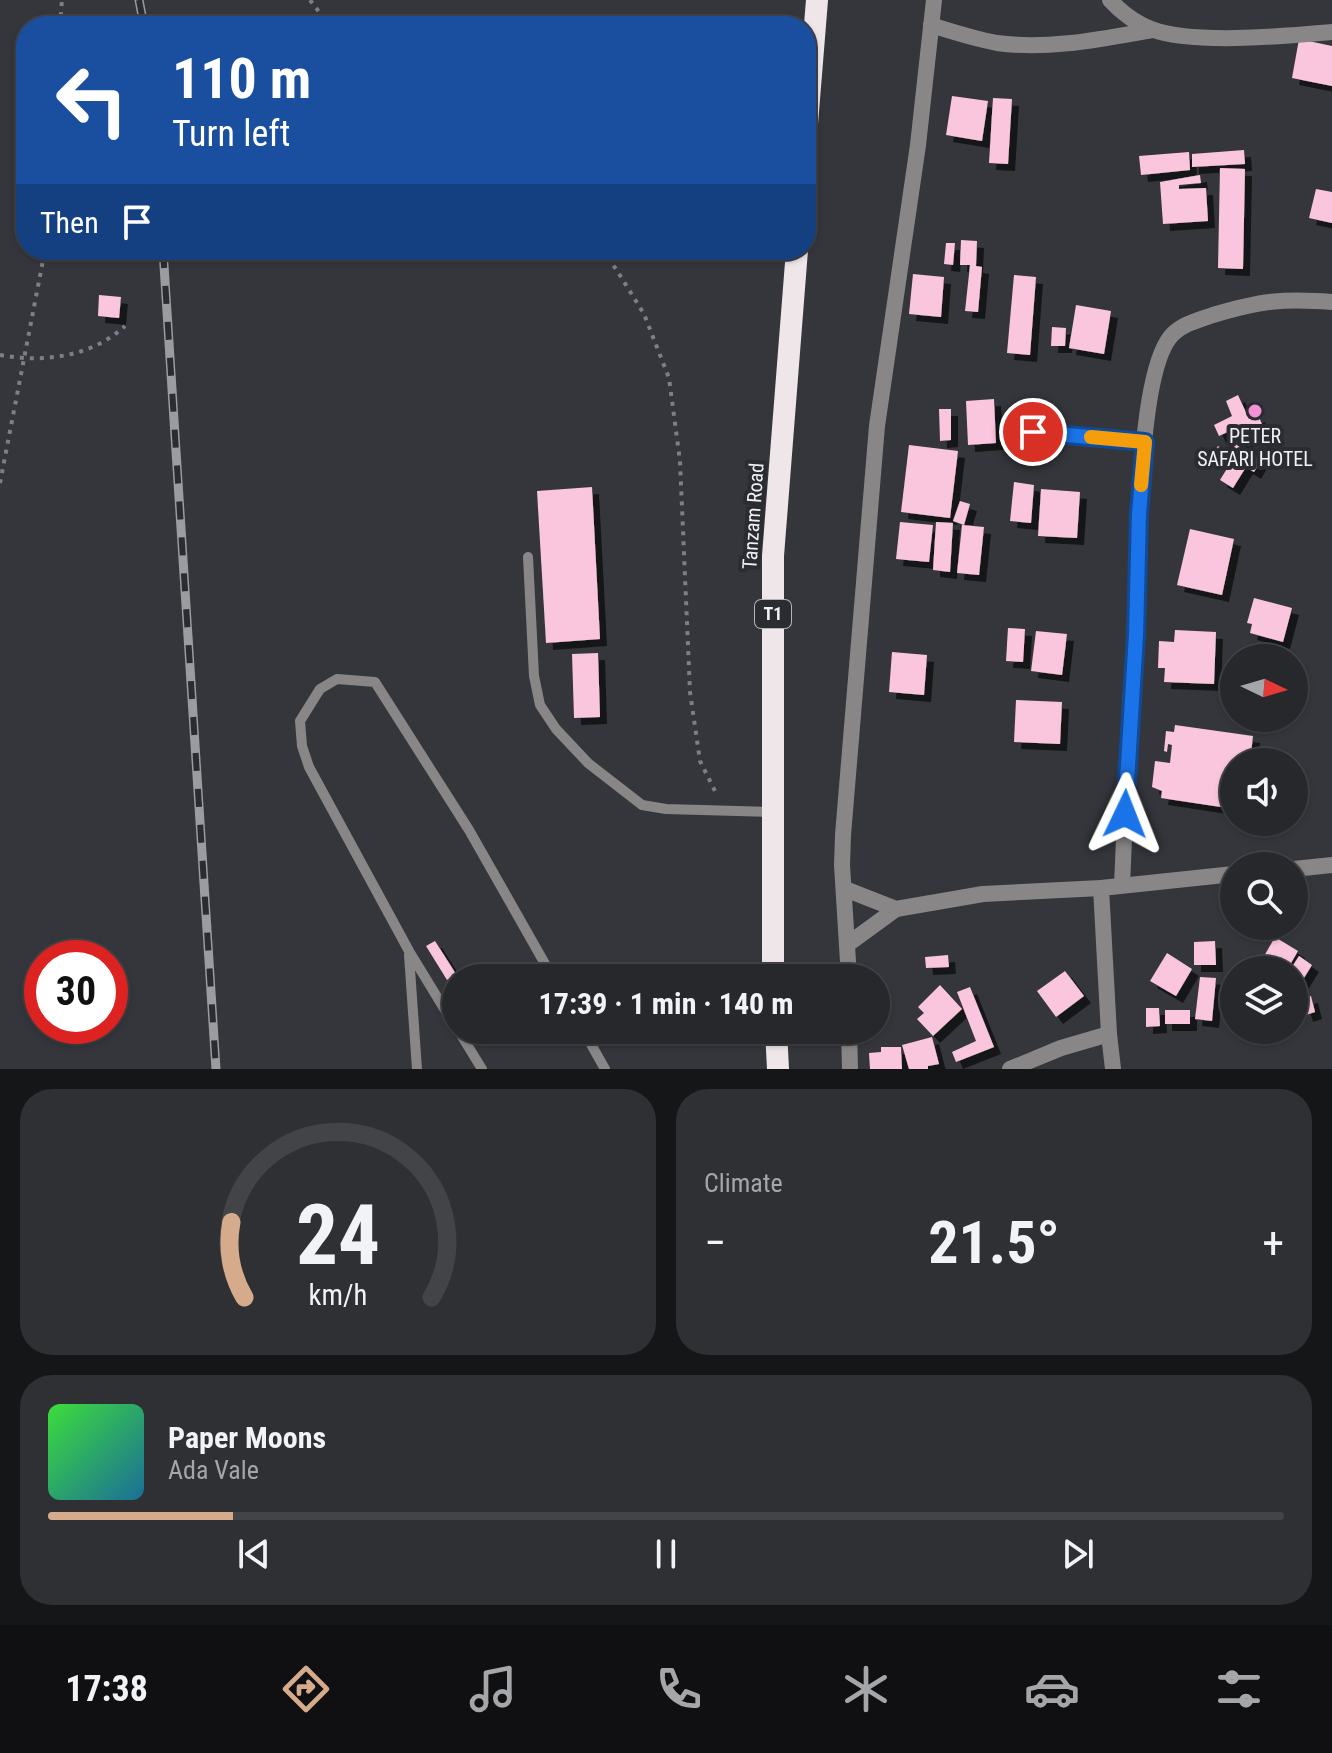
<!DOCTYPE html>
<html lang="en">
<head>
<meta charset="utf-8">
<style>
  :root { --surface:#27282c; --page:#2f3034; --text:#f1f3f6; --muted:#a4a6a9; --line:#434448; --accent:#d6ab8b }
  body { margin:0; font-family:"Roboto Condensed",sans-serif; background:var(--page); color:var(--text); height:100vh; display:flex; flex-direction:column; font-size:30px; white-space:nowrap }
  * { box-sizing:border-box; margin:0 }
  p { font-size:26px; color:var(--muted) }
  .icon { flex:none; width:44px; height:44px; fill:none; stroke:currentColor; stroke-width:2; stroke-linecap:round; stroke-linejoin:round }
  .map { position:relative; height:1069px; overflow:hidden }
  .sheet { display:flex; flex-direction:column; gap:20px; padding:20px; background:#151618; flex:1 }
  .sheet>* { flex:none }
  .banner { position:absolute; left:16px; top:16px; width:800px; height:244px; border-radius:32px; box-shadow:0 2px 6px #0004,0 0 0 2px var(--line); background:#1a4fa0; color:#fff; overflow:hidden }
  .needle { width:52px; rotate:95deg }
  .tools { position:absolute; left:1220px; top:644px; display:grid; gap:16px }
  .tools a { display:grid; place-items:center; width:88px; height:88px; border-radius:50%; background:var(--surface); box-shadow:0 2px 6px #0004,0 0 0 2px var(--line); font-size:40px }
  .speed { position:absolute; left:24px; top:940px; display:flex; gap:16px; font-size:40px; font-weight:700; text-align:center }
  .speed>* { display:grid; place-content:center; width:104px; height:104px; border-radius:50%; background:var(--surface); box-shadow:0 2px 6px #0004,0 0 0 2px var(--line); line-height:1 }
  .speed .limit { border:12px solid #d22; background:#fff; color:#111 }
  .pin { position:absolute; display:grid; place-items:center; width:68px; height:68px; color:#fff; margin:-34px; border:4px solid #fff; border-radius:50%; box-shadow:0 2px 8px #0007 }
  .me { position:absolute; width:88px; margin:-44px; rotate:2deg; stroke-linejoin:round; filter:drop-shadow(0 0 6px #0008) }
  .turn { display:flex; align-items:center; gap:28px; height:168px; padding:0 24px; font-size:36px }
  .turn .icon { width:104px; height:104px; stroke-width:2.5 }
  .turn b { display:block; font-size:56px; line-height:68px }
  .then { display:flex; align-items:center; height:76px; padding:0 24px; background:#0003; gap:16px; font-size:30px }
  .big { font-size:60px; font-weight:700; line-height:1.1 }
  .sheet .tile { flex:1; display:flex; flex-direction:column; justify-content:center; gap:12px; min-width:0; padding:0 28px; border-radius:32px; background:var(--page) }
  .sheet .dial { align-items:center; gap:0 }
  .dial svg { height:208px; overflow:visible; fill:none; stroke:var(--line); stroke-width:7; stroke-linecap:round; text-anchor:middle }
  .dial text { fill:var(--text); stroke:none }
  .song { display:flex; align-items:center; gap:24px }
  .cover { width:96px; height:96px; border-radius:12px; background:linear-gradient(135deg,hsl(120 70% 55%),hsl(200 70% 35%)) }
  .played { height:8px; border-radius:4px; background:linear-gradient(90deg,var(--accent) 15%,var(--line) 15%) }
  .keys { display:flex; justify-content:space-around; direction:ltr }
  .heat { display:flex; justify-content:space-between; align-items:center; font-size:44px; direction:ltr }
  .sheet .tiles { flex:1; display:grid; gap:20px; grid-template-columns:1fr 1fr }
  .tile:last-child { grid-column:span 2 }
  .trip { position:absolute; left:442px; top:964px; width:448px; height:80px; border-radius:40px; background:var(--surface); box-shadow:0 2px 6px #0004,0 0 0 2px var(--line); font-weight:700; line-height:80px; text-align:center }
  .tab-bar { display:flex; height:128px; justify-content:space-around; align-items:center; background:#101012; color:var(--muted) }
  .tab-bar .icon { width:56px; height:56px }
  .tab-bar .current { color:var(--accent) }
  .tab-bar b { font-size:36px; color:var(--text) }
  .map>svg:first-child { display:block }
  .building { fill:#fac6dd; filter:url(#shadow) }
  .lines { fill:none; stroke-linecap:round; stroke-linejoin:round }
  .path { stroke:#7e7f84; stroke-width:4; stroke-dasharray:4 6; stroke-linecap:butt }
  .service { stroke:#898687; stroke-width:10 }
  .minor { stroke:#898687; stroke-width:16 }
  .trunk { stroke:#eee6e8; stroke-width:22 }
  .rail-casing { stroke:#9b9ca0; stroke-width:9 }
  .rail { stroke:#2a2c31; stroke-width:6; stroke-dasharray:18; stroke-linecap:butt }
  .route-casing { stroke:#114b97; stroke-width:20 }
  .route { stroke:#1a73e8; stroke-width:14 }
  .slow { stroke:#f59e0b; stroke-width:14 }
  .poi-dot { fill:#f391d5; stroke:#2a2c31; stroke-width:3 }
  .labels { text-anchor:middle; stroke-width:8; stroke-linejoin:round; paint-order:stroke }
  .shield { fill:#2a2c31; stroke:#b5b6ba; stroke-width:2 }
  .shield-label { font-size:18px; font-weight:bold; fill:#f1f1f5 }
  .poi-label { font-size:20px; fill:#f1f1f5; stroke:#2a2c31 }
  .street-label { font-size:20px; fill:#f1f1f5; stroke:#2a2c31 }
</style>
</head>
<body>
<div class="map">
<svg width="1332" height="1069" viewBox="0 0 1332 1069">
  <defs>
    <filter id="shadow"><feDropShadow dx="7" dy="7" stdDeviation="0" flood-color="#0009"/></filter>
  </defs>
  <rect width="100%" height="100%" fill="#34363b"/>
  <g class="building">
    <path d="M1299,39L1332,46V86L1292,78Z"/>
    <path d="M952,96L988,101L982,141L946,135Z"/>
    <path d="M993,98L1012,99L1008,164L989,163Z"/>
    <path d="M1244,150L1245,164L1192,167V154Z"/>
    <path d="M1189,152L1190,170L1141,175L1139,156Z"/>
    <path d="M1220,168L1245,169L1243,269L1218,268Z"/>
    <path d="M1200,175L1201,183L1179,185V189L1206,188L1208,221L1163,224L1160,182Z"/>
    <path d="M1316,189L1332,192V223L1309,218Z"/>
    <path d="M961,240L977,241L976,266L982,267L978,312L965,311L970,265H960Z"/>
    <path d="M946,243H955L953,265L944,264Z"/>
    <path d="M913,274L944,277L941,317L909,314Z"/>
    <path d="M1014,275L1036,277L1030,355L1007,353Z"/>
    <path d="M99,295L121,297L119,318L98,316Z"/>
    <path d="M1076,305L1111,311L1104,354L1069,348Z"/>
    <path d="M1052,327L1066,328L1065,346H1051Z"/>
    <path d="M1238,395L1249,419L1258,415L1265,431L1240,442L1234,429L1219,436L1214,425L1232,416L1226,401Z"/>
    <path d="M994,399L996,443L968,445L966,401Z"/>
    <path d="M939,409H951V440L940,441Z"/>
    <path d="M1235,444L1261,460L1254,472L1246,467L1233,488L1220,480L1228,467L1211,457L1218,446L1230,454Z"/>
    <path d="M909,445L958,451L950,518L901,512Z"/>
    <path d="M1014,482L1034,485L1031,523L1010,521Z"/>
    <path d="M592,487L600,639L546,643L537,491Z"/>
    <path d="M1041,489L1080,492L1077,538L1038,536Z"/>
    <path d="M960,501L970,504L964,525L953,521Z"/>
    <path d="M900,522L933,525L929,562L896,559Z"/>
    <path d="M936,522L953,523L950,572L933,570Z"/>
    <path d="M962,525L984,527L979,575L957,573Z"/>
    <path d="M1190,529L1234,539L1222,595L1177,585Z"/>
    <path d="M1254,598L1292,608L1283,642L1250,633L1252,624L1247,623Z"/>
    <path d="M1008,628L1025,629L1023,662L1006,661Z"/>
    <path d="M1175,630L1216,632L1214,684L1164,682L1165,668H1158L1159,641L1174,642Z"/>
    <path d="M1036,631L1067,634L1062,675L1031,671Z"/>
    <path d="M892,652L927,655L924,695L889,692Z"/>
    <path d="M598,653L600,717L574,718L572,654Z"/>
    <path d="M1016,700L1062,702L1060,744L1014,742Z"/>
    <path d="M1175,725L1253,736L1250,762H1234V809L1161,798L1162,791L1152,787L1155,761L1170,763L1172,745L1168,744L1167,752L1164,751L1166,731L1174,732Z"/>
    <path d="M1275,937L1298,951L1287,970H1256Z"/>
    <path d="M435,941L456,974L447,980L426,946Z"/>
    <path d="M1215,941L1216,965H1194V942Z"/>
    <path d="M1167,953L1192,969L1176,996L1150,981Z"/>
    <path d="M948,955L949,967L926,968L925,957Z"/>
    <path d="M1299,956L1312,965L1294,994V970H1290Z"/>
    <path d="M1065,971L1084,996L1056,1017L1037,991Z"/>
    <path d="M1200,977L1216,978L1212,1021L1195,1019Z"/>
    <path d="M940,985L962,1009L933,1036L917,1019L924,1013L918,1007Z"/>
    <path d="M970,987L994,1047L956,1062L952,1052L976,1041L957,992Z"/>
    <path d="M1311,996L1315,1012L1306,1015L1301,998Z"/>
    <path d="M1146,1008H1159L1160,1026L1146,1027Z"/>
    <rect x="1165" y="1010" width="25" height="14"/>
    <path d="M932,1037L939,1064L928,1066V1069H909L902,1045Z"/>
    <path d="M881,1047H901L902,1069H870L869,1053L881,1052Z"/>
  </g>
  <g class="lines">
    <g class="path">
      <path d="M310,0L330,26"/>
      <path d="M60,26L62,0"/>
      <path d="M601,250L616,269L644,314L669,378L680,461L690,692L700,761L717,795"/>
      <path d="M0,355C44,363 91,357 125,326"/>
      <path d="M0,483L45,250"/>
    </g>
    <g class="service">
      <path d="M528,557L534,676L540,705L556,729L588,763L642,805L666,809L773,812"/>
      <path d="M409,955L417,1069"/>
      <path d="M456,1028L409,951L309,767L302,746L300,721L320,689L337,679L375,682L469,830L553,978"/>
      <path d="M458,1030L482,1069"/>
      <path d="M583,1030L605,1069"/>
    </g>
    <g class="minor">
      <path d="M1110,0C1121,12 1136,23 1151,29C1193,45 1286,36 1332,32"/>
      <path d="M931,25C953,32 975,39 997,43C1049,50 1101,39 1152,30"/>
      <path d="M1033,432L1145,442"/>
      <path d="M1294,869L1332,865"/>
      <path d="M1122,885C1125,820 1127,756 1131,691C1132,671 1136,651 1136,630C1139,574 1135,367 1174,333C1185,323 1199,320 1213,315C1260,301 1283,298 1332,302"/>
      <path d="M1101,888L1109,1034L1113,1069"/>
      <path d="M845,889L896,909L983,894L1101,888L1234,874"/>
      <path d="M848,944L896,909"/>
      <path d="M849,978L842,865L843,835L877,426L918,145L934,0"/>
      <path d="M849,1030L850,1069"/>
      <path d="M1010,1069L1061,1048L1109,1034"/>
    </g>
    <g class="trunk">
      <path d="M806,136L817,0"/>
      <path d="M773,978V556L797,250"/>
      <path d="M776,1030L778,1069"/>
    </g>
    <defs>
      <g id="rail">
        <path d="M139,0L144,26"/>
        <path d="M163,250L216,1069"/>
      </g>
    </defs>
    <use href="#rail" class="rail-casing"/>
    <use href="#rail" class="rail"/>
  </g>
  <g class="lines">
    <defs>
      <path id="route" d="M1033,432L1145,442L1139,514L1136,635L1125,814"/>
    </defs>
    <use href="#route" class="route-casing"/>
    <use href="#route" class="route"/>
    <path class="slow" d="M1091,437L1145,442L1141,485"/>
  </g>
  <circle class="poi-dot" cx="1255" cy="411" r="8"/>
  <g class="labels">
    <rect class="shield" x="755" y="600" width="36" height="28" rx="6"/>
    <g class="shield-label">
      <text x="773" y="620">T1</text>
    </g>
    <g class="poi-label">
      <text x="1255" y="443">PETER<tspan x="1255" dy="23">SAFARI HOTEL</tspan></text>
    </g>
    <g class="street-label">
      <text transform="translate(753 516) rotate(-86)" y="7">Tanzam Road</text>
    </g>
  </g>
</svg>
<div class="tools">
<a><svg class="needle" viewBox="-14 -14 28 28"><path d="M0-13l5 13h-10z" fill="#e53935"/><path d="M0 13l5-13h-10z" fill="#a4a6a9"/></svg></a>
<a><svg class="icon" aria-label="sound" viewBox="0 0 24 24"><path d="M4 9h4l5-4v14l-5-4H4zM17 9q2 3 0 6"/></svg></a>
<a><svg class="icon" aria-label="search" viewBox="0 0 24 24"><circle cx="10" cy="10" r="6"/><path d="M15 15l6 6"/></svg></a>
<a><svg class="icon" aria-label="layers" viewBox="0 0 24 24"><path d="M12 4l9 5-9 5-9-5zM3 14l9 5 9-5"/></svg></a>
</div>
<div class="speed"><div class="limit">30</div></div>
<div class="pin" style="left:1033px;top:432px;background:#d93025"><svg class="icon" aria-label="arrive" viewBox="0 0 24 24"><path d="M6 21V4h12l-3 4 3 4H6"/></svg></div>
<svg class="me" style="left:1125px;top:814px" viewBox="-20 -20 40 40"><path d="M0-17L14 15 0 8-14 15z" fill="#1a73e8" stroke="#fff" stroke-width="4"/></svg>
<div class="trip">17:39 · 1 min · 140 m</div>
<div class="banner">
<div class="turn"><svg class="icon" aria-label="left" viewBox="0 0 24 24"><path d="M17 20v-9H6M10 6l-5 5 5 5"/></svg><div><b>110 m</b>Turn left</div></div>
<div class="then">Then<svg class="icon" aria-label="arrive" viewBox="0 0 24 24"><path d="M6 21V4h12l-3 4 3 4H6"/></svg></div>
</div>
</div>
<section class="sheet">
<div class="tiles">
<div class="tile dial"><svg viewBox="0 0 100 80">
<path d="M14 69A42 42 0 1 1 86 69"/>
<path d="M14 69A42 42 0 0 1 9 40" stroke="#d6ab8b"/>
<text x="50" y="56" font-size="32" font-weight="700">24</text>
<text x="50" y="72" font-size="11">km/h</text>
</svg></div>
<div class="tile"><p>Climate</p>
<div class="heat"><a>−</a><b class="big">21.5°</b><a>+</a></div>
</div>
<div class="tile">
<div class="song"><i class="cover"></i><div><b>Paper Moons</b><p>Ada Vale</p></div></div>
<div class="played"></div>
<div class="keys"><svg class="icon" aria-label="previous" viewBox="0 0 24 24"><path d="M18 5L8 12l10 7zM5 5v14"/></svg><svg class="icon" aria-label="pause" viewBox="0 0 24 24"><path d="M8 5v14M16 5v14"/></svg><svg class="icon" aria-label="next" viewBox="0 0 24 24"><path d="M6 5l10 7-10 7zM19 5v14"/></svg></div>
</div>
</div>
</section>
<nav class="tab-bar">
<b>17:38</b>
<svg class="icon current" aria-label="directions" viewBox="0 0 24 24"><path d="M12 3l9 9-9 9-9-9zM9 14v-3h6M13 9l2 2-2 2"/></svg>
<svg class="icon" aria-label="music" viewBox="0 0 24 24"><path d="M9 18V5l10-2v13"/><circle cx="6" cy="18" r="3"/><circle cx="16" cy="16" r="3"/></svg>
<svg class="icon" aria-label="phone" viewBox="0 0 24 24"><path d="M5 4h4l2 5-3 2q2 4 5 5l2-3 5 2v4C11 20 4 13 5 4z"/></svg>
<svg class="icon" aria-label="climate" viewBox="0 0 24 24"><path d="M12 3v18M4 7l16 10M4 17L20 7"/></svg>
<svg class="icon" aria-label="car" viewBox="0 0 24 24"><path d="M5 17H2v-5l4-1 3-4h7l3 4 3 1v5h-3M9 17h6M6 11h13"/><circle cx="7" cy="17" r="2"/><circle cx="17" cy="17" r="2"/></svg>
<svg class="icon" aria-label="filters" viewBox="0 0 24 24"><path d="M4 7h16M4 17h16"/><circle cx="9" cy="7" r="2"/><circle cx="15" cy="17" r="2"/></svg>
</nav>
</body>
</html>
